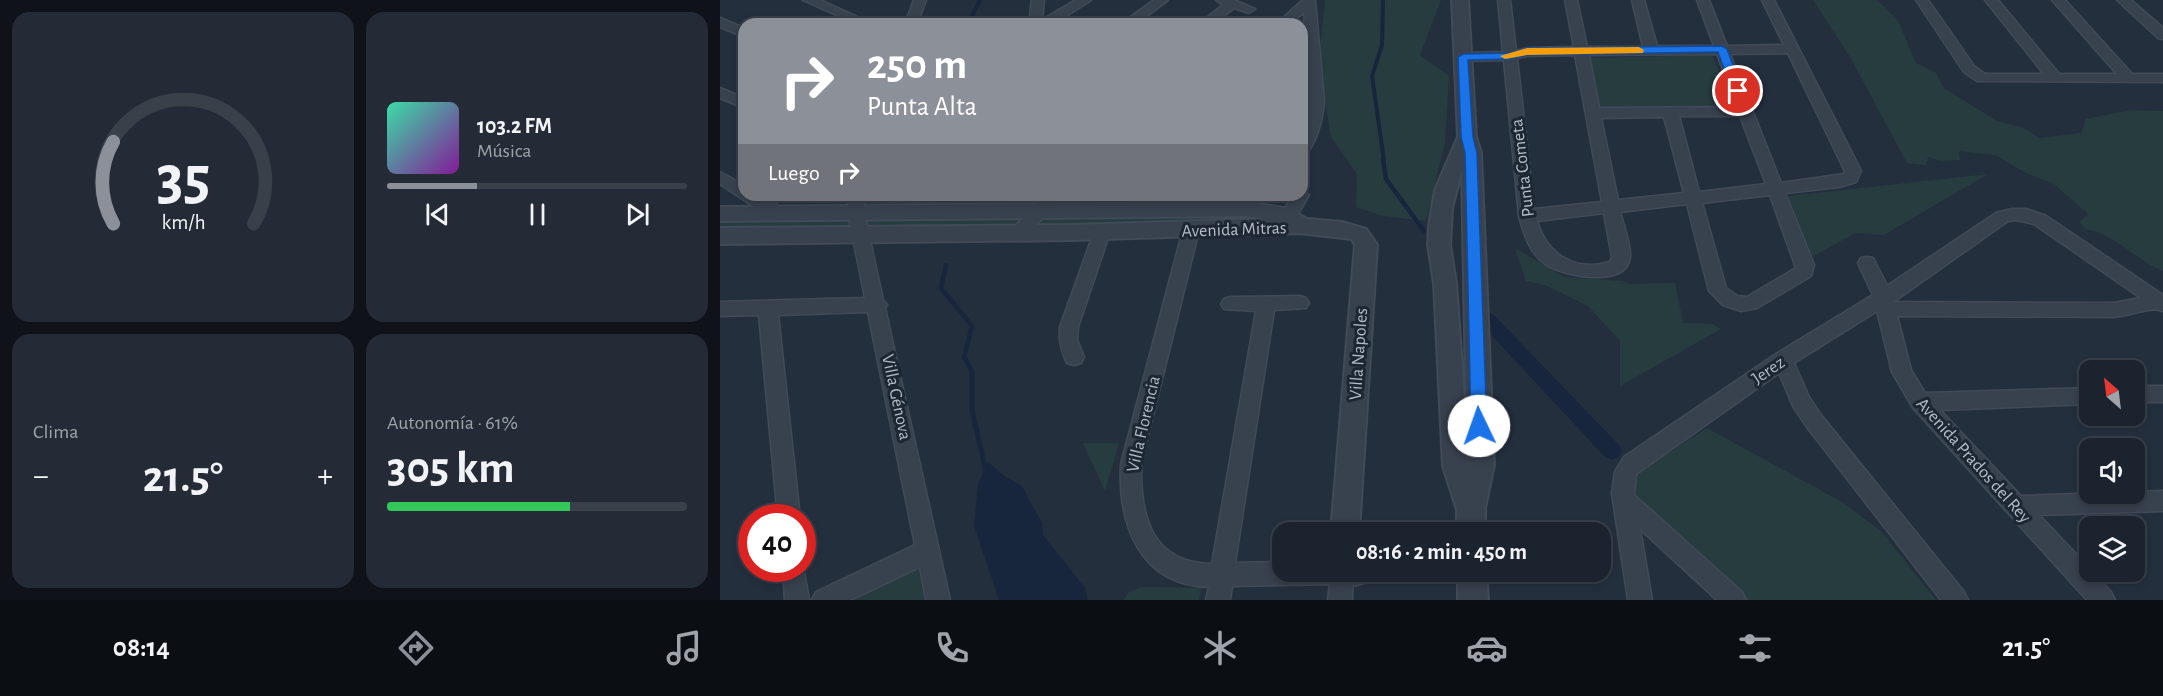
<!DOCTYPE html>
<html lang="es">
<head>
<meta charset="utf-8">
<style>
  :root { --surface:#1b232e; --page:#242b36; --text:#f1f3f6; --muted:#a0a4aa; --line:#39404a; --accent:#8c9099 }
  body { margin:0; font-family:"Alegreya Sans",sans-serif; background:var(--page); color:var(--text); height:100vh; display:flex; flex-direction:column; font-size:22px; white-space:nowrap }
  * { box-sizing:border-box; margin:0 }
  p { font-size:20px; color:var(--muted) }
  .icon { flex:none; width:33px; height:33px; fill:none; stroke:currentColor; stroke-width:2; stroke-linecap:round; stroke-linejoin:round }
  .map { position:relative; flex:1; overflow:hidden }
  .panel { display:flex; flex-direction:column; gap:12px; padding:12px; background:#0f1319; width:720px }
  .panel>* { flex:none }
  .top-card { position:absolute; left:18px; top:18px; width:570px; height:183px; border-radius:18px; box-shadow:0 3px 9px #0003,0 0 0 2px var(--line); background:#8c9099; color:#fff; overflow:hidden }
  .needle { width:39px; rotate:332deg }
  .buttons { position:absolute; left:1359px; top:360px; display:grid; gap:12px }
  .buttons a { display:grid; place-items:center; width:66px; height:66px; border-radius:12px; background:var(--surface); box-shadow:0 3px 9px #0003,0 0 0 2px var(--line); font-size:30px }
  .speed { position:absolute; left:18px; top:504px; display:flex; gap:12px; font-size:30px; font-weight:700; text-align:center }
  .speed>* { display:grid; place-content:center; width:78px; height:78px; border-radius:50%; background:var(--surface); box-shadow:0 3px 9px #0003,0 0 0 2px var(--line); line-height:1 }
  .speed .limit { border:9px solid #d22; background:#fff; color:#111 }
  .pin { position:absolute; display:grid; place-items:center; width:51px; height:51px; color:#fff; margin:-26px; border:3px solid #fff; border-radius:50%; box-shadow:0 2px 6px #0007 }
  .me { position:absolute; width:66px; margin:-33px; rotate:357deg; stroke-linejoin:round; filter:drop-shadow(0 0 4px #0008) }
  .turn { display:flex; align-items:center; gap:21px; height:126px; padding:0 30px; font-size:27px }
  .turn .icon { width:78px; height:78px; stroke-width:2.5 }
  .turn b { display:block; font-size:42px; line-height:51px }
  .then { display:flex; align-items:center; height:57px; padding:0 30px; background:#0003; gap:12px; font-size:22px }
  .big { font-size:45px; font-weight:700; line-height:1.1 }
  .panel .widget { flex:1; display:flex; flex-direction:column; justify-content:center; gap:9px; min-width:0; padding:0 21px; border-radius:18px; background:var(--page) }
  .panel .dial { align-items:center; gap:0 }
  .dial svg { height:156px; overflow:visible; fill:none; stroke:var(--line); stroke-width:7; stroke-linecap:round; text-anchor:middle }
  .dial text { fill:var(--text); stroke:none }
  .song { display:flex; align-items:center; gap:18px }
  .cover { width:72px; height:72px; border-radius:9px; background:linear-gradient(135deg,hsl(160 70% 55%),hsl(290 70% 35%)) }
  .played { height:6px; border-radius:3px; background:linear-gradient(90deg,var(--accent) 30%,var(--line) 30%) }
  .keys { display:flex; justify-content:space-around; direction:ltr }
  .heat { display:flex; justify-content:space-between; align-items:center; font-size:33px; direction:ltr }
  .charge { height:9px; border-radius:4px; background:linear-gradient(90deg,#34c759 61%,var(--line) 0) }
  .panel .tiles { flex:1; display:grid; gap:12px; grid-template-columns:repeat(2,1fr) }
  .trip { position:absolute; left:552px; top:522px; width:339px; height:60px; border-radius:18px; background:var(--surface); box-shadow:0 3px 9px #0003,0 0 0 2px var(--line); font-weight:700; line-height:60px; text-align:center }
  .dock { display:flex; height:96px; justify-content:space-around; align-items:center; background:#0b0e12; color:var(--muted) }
  .dock .icon { width:42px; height:42px }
  .dock .selected { color:var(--accent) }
  .dock b { font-size:27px; color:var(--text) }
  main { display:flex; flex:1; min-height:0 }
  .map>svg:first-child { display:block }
  .green { fill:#263c3f }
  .water { fill:#17263c }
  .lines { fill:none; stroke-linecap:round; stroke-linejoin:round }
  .stream-far2 { stroke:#17263c; stroke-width:4 }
  .stream-far1 { stroke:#17263c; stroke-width:4.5 }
  .stream { stroke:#17263c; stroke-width:5 }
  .canal { fill:#17263c; fill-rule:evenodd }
  .minor-casing { stroke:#414a57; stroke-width:3 }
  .tertiary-casing { stroke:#414a57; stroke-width:4 }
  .minor { fill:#38414e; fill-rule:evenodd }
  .tertiary { fill:#38414e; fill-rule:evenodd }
  .route { fill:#1a73e8; stroke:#114b97; stroke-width:1.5 }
  .slow { fill:#f59e0b }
  .labels { text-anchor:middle; stroke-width:6; stroke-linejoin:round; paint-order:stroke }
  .street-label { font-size:18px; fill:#b4bcc9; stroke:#1d2633 }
</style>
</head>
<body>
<main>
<section class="panel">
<div class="tiles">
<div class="widget dial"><svg viewBox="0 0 100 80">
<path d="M14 69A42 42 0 1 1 86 69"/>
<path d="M14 69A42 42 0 0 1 14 27" stroke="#8c9099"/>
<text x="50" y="56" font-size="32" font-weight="700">35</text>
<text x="50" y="72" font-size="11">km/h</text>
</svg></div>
<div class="widget">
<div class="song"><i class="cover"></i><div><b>103.2 FM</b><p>Música</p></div></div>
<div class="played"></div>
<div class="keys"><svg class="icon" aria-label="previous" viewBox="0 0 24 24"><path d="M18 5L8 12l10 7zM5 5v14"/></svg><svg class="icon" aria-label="pause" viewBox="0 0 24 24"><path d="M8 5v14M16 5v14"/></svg><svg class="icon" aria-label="next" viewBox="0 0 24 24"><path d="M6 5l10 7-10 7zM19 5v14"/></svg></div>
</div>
<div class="widget"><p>Clima</p>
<div class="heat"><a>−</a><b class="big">21.5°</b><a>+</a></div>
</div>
<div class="widget"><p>Autonomía · 61%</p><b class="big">305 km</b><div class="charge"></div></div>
</div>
</section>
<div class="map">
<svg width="1443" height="600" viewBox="0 0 1443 600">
  <rect width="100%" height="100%" fill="#242f3e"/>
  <g class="green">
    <path d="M605,0H721L700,55L729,76L725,143L706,221L663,216L636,207L637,174L611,137L599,59Z"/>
    <path d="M1093,0H1157L1178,21L1196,63L1216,73L1224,88L1277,121L1304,128L1319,138L1361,133L1366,119L1411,110L1443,111V271C1415,260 1396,234 1365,229L1360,222L1368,214L1334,184L1306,173L1275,155L1239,151L1240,160L1220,161L1208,157L1206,165L1187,163L1130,57Z"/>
    <path d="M992,55L1014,106L878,109L868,58Z"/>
    <path d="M1268,174L1164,235L1135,233L1092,257L1068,196Z"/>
    <path d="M550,215L548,222L0,229V221Z"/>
    <path d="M795,248L844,277L902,281L909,284L955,283L963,323L992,324L1001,329L900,386V341L868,306L825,285L806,281Z"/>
    <path d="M987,428L1122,502L1161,531L1216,600H1025L920,507L910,478Z"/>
    <path d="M363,443H399L385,491Z"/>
    <path d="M198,564L204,600H113Z"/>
    <path d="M421,587L481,588L479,600H404L408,593Z"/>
  </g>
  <path class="water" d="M268,462L283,475L302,486L322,523L323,535L365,588L368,600H279L254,526L258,484Z"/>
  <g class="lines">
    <g class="stream-far2">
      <path d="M663,0L662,45L652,76L664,161"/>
      <path d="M248,24L260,0"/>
    </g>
    <g class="stream-far1">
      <path d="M663,159L666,179L704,231"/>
      <path d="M230,195L232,198"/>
      <path d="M226,265L221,288L252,326L244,358"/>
    </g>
    <path class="stream" d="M244,356L252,372V410L266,472"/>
    <path class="canal" d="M767,312L773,314L899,445L902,451L899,457L892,460L885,457L761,324L759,319L761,314Z"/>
    <defs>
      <g id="minor">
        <path d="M83,0H100L153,24H136Z"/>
        <path d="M194,0H206L197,24H185Z"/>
        <path d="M312,0H324L322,20L356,0H371L334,24H309Z"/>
        <path d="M434,0H448L416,24H401Z"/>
        <path d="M496,0H514L535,9L529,13L514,8L493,24H479L503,5Z"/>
        <path d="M583,0H595L604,102C603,115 596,151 582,155V133L589,118L590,102L584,12L570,24H556Z"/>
        <path d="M778,0H790L796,51L807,48L854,47L845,0H857L867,47H923L912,0H924L937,46H994L977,0H989L1007,46L1064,45L1042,0H1054L1141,171L1136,182L1119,187L1065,193L1094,265L1091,276L1037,308L1021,311L1003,305L989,291L967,204L900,212C903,223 911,246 910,257C907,289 842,276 825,264C809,252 804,234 799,216L784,60L743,61L736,57L743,53L783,52ZM1068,53L1125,171L1124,174L1061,183L1010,54ZM997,54L1017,107L879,108L869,55ZM855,55L882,202L814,209L797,58L807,56ZM959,116H1020L1046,184L979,192ZM944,117L964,193L898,200L881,118ZM1050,195L1076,268L1027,297L1017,296L1006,288L982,203ZM884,213L892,257L890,262C855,272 827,255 817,221Z"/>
        <path d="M1196,0H1208L1254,66L1265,74H1324L1265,0H1278L1339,74H1397L1332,0H1345L1412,74H1443V82L1257,81L1244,72Z"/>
        <path d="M1397,0H1411L1443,28V39L1438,38Z"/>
        <path d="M0,18L24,28V37L0,27Z"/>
        <path d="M0,88L24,98V108L0,98Z"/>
        <path d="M0,172L24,185V195C39,195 56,200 65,214L63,218H51L0,184Z"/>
        <path d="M582,190L589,195L568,231H556L554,227L573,195H582Z"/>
        <path d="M128,195H144V213L163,300L167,305L165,308L230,600H206L200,567L130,600H92L96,592L195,545L148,312L58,315L80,518H58L39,315L0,316V302L145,298L128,213Z"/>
        <path d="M327,195H345L305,236H293L291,232L293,228Z"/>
        <path d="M487,195H503L500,213H488L486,209Z"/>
        <path d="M1292,209H1306L1326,216L1443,295V311C1429,306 1410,316 1394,317L1177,316L1191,370L1205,393L1370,388V404L1220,410L1301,496L1443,491V511L1319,515L1370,569V572H1372L1391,592L1395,600H1367L1193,408L1172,372L1157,311L1074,363L1089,397L1101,415L1244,592L1248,600H1221L1087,427L1074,408L1059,373L916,474L914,495L1022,592L1026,600H997L920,529L932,600H908L892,493L895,472L904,457L1056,354L1153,295L1138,263L1141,258L1147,257L1153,258L1167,286L1276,213ZM1296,220L1314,224L1421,298L1394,303L1173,302L1288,221Z"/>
        <path d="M471,224L477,226L479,230L421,464C420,516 431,563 492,564L536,311L504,309L501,304L504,299L510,297L580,296L586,298L589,303L586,308L554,310L515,563L562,562V572H633L632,600H608L610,584L512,586L510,600H486L489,587C419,585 398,524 401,464L463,230L465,226Z"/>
        <path d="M382,226L388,228L390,232L358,327L357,340L364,357L361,363L354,365L347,363C341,351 339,340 340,327L374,232L376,228Z"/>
        <rect x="1414" y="386" width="29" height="16"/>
        <path d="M82,561L89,600H65L63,568H82Z"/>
      </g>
      <g id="tertiary">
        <path d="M732,0H748L756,137L761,153L774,465L765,508V532H737V510L723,466L714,283L708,245L709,226L715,190L738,137ZM742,170L747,441L736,283L730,245L732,208Z"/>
        <path d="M527,202L569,209L587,219L622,222L646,229L657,245L639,532H611L635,245L632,239L579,233L351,240L0,244V228L351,225L544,219L527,216L0,221V207Z"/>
        <path d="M608,572H650L646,582C634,587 624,587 612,582Z"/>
        <path d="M738,572H766L768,600H738Z"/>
      </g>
    </defs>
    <use href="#minor" class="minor-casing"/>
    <use href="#tertiary" class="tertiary-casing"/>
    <use href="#minor" class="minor"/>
    <use href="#tertiary" class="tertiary"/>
  </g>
  <path class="route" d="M1002,46L1007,49L1023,91L1021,93L1018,94L1012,91L998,52L807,55L790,59L748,60L753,137L757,153L767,426L764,431L759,433L753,431L751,426L745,153L741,137L738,57L743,54L790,53L807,48Z"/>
  <path class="slow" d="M919,47L924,50L923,53L807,55L785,59L780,56L807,48Z"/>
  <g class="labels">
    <g class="street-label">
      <text transform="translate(802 168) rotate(-97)" y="6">Punta Cometa</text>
      <text transform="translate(514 229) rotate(-2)" y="6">Avenida Mitras</text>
      <text transform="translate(638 354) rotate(-86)" y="6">Villa Napoles</text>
      <text transform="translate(1048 370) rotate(-34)" y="6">Jerez</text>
      <text transform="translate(177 397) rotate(78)" y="6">Villa Génova</text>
      <text transform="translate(423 424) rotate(-77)" y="6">Villa Florencia</text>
      <text transform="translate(1254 460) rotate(48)" y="6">Avenida Prados del Rey</text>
    </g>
  </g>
</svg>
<div class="buttons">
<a><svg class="needle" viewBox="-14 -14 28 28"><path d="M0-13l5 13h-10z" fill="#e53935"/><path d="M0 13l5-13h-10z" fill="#a0a4aa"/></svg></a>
<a><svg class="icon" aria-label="sound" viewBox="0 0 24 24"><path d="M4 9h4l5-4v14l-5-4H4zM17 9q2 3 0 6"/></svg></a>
<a><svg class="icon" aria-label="layers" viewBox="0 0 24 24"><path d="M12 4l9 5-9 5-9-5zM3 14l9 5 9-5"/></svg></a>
</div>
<div class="speed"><div class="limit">40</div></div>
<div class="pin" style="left:1018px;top:91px;background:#d93025"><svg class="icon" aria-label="arrive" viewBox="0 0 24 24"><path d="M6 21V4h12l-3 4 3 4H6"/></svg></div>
<svg class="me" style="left:759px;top:426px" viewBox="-20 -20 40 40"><circle r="19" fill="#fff"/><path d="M0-13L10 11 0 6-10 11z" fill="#1a73e8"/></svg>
<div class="trip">08:16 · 2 min · 450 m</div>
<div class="top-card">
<div class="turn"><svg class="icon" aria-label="right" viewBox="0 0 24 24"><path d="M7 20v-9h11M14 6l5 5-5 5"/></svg><div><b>250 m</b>Punta Alta</div></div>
<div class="then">Luego<svg class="icon" aria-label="right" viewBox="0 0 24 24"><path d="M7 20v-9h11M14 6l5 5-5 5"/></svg></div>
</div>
</div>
</main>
<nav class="dock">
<b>08:14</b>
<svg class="icon selected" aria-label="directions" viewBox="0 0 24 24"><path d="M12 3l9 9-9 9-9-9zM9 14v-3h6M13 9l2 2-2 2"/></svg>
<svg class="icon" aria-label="music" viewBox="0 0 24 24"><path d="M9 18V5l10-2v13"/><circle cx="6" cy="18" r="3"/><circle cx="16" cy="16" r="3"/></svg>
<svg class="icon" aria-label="phone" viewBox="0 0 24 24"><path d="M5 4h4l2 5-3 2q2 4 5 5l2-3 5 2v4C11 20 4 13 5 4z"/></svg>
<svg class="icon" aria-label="climate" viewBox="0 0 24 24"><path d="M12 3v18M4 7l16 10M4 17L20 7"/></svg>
<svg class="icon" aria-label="car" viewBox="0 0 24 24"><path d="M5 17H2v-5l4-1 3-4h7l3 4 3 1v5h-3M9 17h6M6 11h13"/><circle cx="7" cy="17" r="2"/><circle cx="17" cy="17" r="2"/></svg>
<svg class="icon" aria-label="filters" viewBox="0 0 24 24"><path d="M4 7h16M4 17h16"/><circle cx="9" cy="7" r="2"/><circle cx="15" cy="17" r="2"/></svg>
<b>21.5°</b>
</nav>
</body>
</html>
